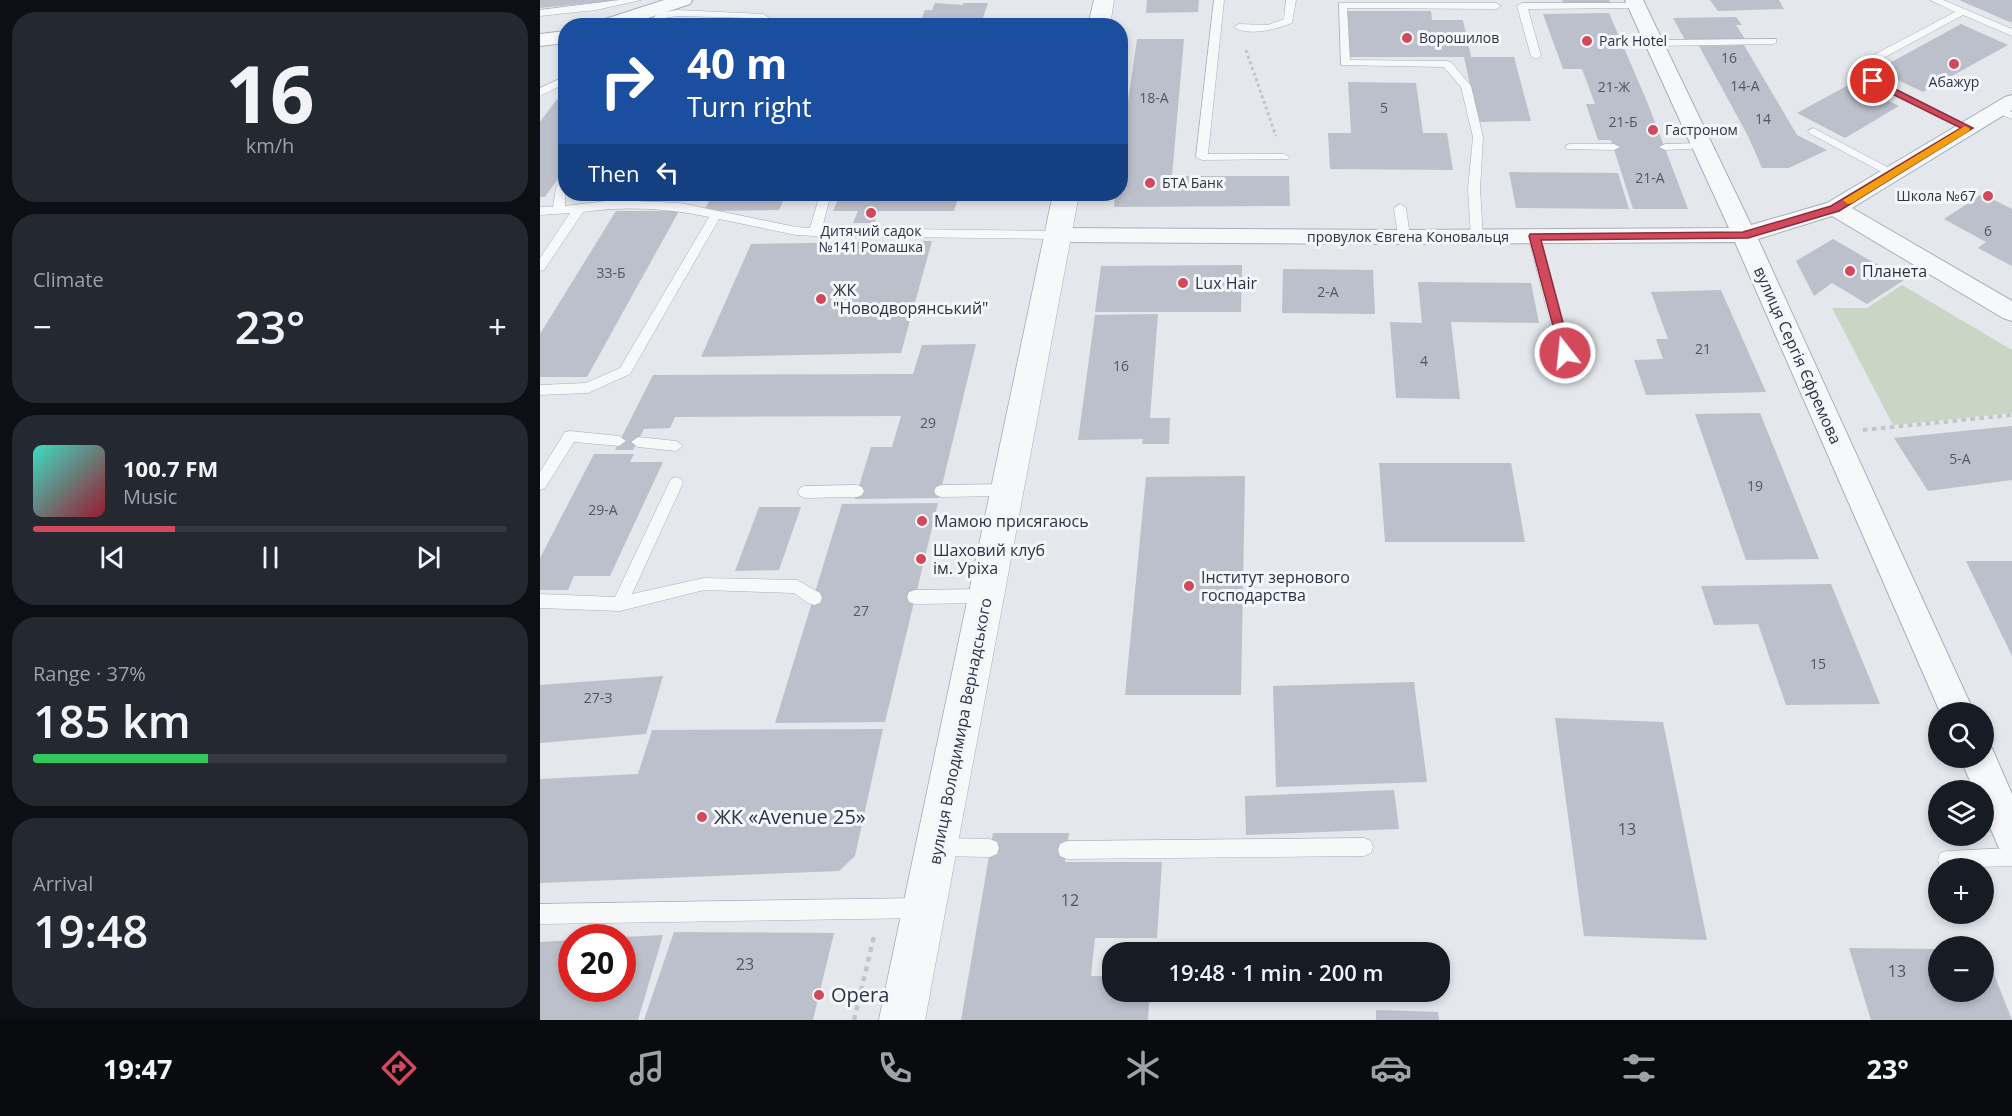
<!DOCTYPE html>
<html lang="en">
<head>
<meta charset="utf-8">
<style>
  :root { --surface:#171b24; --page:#242831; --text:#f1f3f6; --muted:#9ea1a6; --line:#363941; --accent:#d1495b }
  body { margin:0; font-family:"Open Sans",sans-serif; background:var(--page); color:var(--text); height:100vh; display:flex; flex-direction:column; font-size:22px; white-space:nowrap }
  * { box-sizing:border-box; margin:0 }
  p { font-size:20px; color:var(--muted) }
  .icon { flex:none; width:33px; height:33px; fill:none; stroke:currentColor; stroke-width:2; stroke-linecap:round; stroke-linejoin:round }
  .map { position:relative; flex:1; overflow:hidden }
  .panel { display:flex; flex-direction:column; gap:12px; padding:12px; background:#0d0f14; width:540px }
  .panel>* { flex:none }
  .hud { position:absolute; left:18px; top:18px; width:570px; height:183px; border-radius:24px; box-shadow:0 3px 9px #0003; background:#1a4fa0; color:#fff; overflow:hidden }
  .tools { position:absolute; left:1388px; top:702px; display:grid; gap:12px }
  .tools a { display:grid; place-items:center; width:66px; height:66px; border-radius:50%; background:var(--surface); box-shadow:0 3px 9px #0003; font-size:30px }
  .speed { position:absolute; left:18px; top:924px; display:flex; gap:12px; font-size:30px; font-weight:700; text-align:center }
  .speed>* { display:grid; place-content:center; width:78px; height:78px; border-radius:50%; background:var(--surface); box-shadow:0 3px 9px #0003; line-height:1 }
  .speed .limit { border:9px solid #d22; background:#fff; color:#111 }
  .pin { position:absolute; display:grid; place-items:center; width:51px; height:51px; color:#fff; margin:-26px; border:3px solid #fff; border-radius:50%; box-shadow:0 2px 6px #0007 }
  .me { position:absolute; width:66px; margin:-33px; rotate:344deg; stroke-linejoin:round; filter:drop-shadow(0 0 4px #0008) }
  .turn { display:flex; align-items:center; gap:21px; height:126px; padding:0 30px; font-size:27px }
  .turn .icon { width:78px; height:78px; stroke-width:2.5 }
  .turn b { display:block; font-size:42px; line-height:51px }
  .then { display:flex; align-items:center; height:57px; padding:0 30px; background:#0003; gap:12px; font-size:22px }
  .big { font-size:45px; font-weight:600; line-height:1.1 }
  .panel .widget { flex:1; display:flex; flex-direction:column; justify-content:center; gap:9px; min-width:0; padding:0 21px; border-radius:24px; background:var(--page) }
  .panel .dial { align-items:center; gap:0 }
  .dial b { font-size:78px; line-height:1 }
  .song { display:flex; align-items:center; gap:18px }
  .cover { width:72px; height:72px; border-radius:9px; background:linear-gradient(135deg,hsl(170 70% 55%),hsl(350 70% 35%)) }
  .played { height:6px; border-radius:3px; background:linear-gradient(90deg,var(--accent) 30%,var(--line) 30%) }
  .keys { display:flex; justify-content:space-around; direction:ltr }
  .heat { display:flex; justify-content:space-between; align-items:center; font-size:33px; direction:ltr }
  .charge { height:9px; border-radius:4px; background:linear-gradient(90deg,#34c759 37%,var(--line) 0) }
  .trip { position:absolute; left:562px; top:942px; width:348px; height:60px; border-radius:24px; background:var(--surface); box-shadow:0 3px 9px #0003; font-weight:600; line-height:60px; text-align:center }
  .tabs { display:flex; height:96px; justify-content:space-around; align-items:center; background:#090b0e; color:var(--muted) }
  .tabs .icon { width:42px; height:42px }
  .tabs .on { color:var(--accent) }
  .tabs b { font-size:27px; color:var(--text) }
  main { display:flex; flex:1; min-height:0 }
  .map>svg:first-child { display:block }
  .green { fill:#c9d6c5 }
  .building { fill:#bbc0ca }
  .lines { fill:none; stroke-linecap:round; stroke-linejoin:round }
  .service-casing { stroke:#a9aeb7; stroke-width:1 }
  .minor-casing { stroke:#a9aeb7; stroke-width:2 }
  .tertiary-casing { stroke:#a9aeb7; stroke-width:1 }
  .path-far2 { stroke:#c2c5cb; stroke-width:3; stroke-dasharray:3 3; stroke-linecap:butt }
  .path-far1 { stroke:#c2c5cb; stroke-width:4; stroke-dasharray:4.5 4.5; stroke-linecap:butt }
  .path { stroke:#c2c5cb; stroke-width:4.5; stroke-dasharray:5 5; stroke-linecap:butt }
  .service { fill:#f7f8fa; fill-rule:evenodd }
  .minor { fill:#f7f8fa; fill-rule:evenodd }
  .tertiary { fill:#f7f8fa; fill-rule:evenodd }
  .route { fill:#d1495b; stroke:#882f3b; stroke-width:1.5 }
  .slow { fill:#f59e0b }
  .poi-dot { fill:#d1495b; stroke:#f4f6f9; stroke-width:2 }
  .labels { text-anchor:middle; stroke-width:6; stroke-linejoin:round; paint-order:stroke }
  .far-poi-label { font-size:14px; fill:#2b3445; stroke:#f4f6f9; text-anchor:start }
  .number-label { font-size:14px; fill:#4f5766 }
  .far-street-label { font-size:14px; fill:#2b3445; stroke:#f4f6f9 }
  .poi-label { font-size:16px; fill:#2b3445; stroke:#f4f6f9; text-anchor:start }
  .street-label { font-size:16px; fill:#2b3445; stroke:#f4f6f9 }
  .near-number-label { font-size:16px; fill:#4f5766 }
  .near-poi-label { font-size:20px; fill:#2b3445; stroke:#f4f6f9; text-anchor:start }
</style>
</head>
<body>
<main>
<section class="panel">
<div class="widget dial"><b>16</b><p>km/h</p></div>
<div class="widget"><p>Climate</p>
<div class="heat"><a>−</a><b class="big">23°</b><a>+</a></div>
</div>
<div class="widget">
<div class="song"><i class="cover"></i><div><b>100.7 FM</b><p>Music</p></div></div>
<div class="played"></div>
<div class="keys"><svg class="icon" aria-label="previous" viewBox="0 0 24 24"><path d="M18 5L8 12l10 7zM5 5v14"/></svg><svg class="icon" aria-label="pause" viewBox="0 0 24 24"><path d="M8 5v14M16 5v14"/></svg><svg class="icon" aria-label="next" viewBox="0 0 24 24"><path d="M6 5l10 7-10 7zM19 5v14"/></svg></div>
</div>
<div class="widget"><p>Range · 37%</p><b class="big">185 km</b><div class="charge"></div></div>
<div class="widget"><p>Arrival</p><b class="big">19:48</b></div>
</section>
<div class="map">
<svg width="1472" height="1020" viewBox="0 0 1472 1020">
  <rect width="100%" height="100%" fill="#e4e7ec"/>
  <path class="green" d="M1362,285L1472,350V413L1353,425L1292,308H1327Z"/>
  <g class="building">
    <path d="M0,0H73V1L0,8Z"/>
    <path d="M607,0H659L658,12L606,13Z"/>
    <path d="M1022,0H1069L1070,3L1024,4Z"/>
    <path d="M1170,0H1239L1244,9L1178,11Z"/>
    <path d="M1419,0H1472V23Z"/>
    <path d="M395,3L423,5V3H448L440,26H383L384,23H380L385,10H392Z"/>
    <path d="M805,11H891L892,20H923L931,57H974L991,121L938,122L924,57H809Z"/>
    <path d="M1069,13L1108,104L1148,209H1093L1071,140H1058L1046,104H1055L1042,69H1023L1003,14Z"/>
    <path d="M1196,17L1202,25H1196L1205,39L1145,40L1133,18Z"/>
    <path d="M1421,24L1468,45L1383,92L1337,70Z"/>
    <path d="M597,39H644L632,176H749L750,206L574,207L575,194H580V157Z"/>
    <path d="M1204,45L1257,135L1287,150L1249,168H1222L1208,136L1159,46Z"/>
    <path d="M808,82L876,83L883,133H907L913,170L790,169L788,133H811Z"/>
    <path d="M1312,83L1359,106L1305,138L1257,113Z"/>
    <path d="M17,99H26V168L5,197H0V122Z"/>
    <path d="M969,172L1078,173L1089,209L976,208Z"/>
    <path d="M246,194L239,210L164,211L172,195Z"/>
    <path d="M345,194H419L414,211H339L334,223H313L318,211H293L299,197H344Z"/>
    <path d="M1442,194L1472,209V266L1438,248L1446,242L1404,219Z"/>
    <path d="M76,211H139L47,377H0V334Z"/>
    <path d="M1293,239L1364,280L1327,304L1292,283L1274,296L1256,261Z"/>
    <path d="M392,241L361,353L161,357L211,244Z"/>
    <path d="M702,265L701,312H555L561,266Z"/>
    <path d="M743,269L833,270L835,314L742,313Z"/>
    <path d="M878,282L991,283L999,323L911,322L920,399L856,398L850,322L882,323Z"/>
    <path d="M1181,290L1226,392L1106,395L1094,360L1123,359L1116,339H1128L1111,292Z"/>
    <path d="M618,314L610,418H630L629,444H602L603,439L538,440L555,315Z"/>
    <path d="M436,344L399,498L315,499L331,447H352L361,416L135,417L130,428L104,429L93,450H75L113,375L373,374L382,345Z"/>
    <path d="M1220,413L1279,559L1206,560L1155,414Z"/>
    <path d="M1472,426V480L1388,491L1354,438Z"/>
    <path d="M54,454H94L90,462H123L70,576H34L28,590H0V558Z"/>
    <path d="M839,463H971L985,542H845Z"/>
    <path d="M705,476L701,695H585L606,477Z"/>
    <path d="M398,503L345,722L235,723L302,504Z"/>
    <path d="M219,507H261L239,570L195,571Z"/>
    <path d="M1426,561H1472V656Z"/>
    <path d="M1291,584L1340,704L1246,705L1218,624L1174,625L1161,586Z"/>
    <path d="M123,676L106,734L0,743V685Z"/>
    <path d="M874,682L887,782L736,787L733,686Z"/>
    <path d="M1015,718L1123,722L1167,940L1044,936Z"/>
    <path d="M343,729L315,856L299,871L0,883V779L98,774L112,730Z"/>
    <path d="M854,790L859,829L706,835L705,796Z"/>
    <path d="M453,833H529L525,862H622L617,938H555L551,976H573V992H610L608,1020H421Z"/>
    <path d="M134,932L294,933L273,1020H104Z"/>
    <path d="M123,935L98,1020H0V942L32,940V988H82V937Z"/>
    <path d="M1443,946L1472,1020H1331L1309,948L1398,949V992H1443Z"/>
    <path d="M836,1010L898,1012L899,1020H836Z"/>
  </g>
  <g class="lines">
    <defs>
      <g id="service">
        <path d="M80,0H101L56,10L0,16V10Z"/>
        <path d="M674,0H684L668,154H744L750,157L748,159L662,160L656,157Z"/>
        <path d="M746,0H756L752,23C736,29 709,37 694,27L699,24L728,25L744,19Z"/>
        <path d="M1390,0H1403L1472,29V36L1423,15L1334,63H1326V59L1415,12Z"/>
        <path d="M799,3H956L961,6L956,9L807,8L810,60L907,61L911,62L931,86L943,137L940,189L943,237L941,240L937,241L931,237L928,189L933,137L921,87L904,67L801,65Z"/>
        <path d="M1096,3L1099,4V8L988,9L1001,56L996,59L991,56L977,6L982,3Z"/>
        <path d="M137,10L223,14L228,17L229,26H219L218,19L211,18L137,16L124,18L116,26H106L118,13Z"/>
        <path d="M1236,39V43L1233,44L1114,46L1109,43L1114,40Z"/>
        <path d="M1311,70H1319L1433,128L1428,131L1424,130L1311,74Z"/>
        <path d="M26,76V83L0,96V88Z"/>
        <path d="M1458,107L1472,112V119L1454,112L1453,110Z"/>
        <path d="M1273,128L1355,171L1357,173L1355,175H1347L1269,133L1268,131Z"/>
        <path d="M1163,143L1167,144V148L1125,150L1119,147L1125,144Z"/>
        <path d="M1030,144H1074L1080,147L1074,150L1026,149V145Z"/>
        <path d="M26,179L25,206L74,200L140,203L256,227L270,228L280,194H291L282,228L518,231L524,235L518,239L275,236L256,235L179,219L90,374L48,393L0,395V385L46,383L80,368L169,217C127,208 85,206 43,212L4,270L0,271V258L30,213L0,215V207H13L16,188L22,180Z"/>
        <path d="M860,204L866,208L870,237L864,241L858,237L854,208Z"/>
        <path d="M994,232L1000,236L1032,353L1025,358L1018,353L988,236Z"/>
        <path d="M30,431L79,436L86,441L79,446L34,442L5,488L0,490V472L25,432Z"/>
        <path d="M98,437L136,441L143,446L136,451L98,447L91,442Z"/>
        <path d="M136,477L141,479L143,483L92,594L164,578L257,580L280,593L282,598L280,603L274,605L268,603L254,593L164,590L80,611L0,608V594L75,597L129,483L131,479Z"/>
        <path d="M468,484L473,486L475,490L473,494L468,496L401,497L396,495L394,491L396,487L401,485Z"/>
        <path d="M317,485L322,487L324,491L322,495L317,497L265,498L260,496L258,492L260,488L265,486Z"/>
        <path d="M447,589L453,591L455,596L453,601L447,603L375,604L369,602L367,597L369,592L375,590Z"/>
        <path d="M397,838L450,839L457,842L459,848L457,854L450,857L397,856L390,853L388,847L390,841Z"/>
        <path d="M824,838L831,841L833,847L831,853L824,856L527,859L520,856L518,850L520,844L527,841Z"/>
        <path d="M1472,848V866L1405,868L1400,867L1398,860L1400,853L1407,851Z"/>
        <path d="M382,898L389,901L392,908L389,915L382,918L0,924V904Z"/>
      </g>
      <g id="minor">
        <path d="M124,0H152L150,4L84,26H54L56,22Z"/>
        <path d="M1085,0H1103L1211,225L1287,203L1465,97L1472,95V110L1312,208L1472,301V321L1463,318L1292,216L1218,239L1434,712H1400L1195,242L864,244L518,242L510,240L506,235L510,230L518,228L864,230L1189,228Z"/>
        <path d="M26,31V43L0,46V34Z"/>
        <path d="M1443,744L1451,746L1472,794V853L1459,848L1443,811V790H1434L1420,758H1443Z"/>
      </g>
      <g id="tertiary">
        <path d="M554,0H574L570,26H548Z"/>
        <path d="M513,194H539L385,1020H339Z"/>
      </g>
    </defs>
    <use href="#service" class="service-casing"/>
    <use href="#minor" class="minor-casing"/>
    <use href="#tertiary" class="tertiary-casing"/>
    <path class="path-far2" d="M706,50L736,136"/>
    <path class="path-far1" d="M1323,430L1472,415"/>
    <path class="path" d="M314,1020L334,936"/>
    <use href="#service" class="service"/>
    <use href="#minor" class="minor"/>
    <use href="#tertiary" class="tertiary"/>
  </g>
  <path class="route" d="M1333,78L1433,128L1299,211L1208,238L1001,240L1031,353L1029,356H1021L989,236L990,234L1203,232L1291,206L1421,128L1330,83L1329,81Z"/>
  <path class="slow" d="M1425,126L1430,129L1429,131L1312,203L1308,204L1303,200Z"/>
  <g class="poi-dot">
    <circle cx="867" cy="38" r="6"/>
    <circle cx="1047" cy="41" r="6"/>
    <circle cx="1414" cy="64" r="6"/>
    <circle cx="1113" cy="130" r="6"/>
    <circle cx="610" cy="183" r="6"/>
    <circle cx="1448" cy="196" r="6"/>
    <circle cx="331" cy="213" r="6"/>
    <circle cx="1310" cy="271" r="6"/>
    <circle cx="643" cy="283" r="6"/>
    <circle cx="281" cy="299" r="6"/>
    <circle cx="382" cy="521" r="6"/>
    <circle cx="381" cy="559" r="6"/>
    <circle cx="649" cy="586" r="6"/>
    <circle cx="162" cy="817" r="6"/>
    <circle cx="279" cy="995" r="6"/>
  </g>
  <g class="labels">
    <g class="far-poi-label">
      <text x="879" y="43">Ворошилов</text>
      <text x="1059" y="46">Park Hotel</text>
      <text x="1414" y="87" text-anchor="middle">Абажур</text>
      <text x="1125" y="135">Гастроном</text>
      <text x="622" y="188">БТА Банк</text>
      <text x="1436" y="201" text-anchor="end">Школа №67</text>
      <text x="331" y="236" text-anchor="middle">Дитячий садок<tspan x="331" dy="16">№141 Ромашка</tspan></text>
    </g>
    <g class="number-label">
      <text x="1189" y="63">16</text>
      <text x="1205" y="91">14-А</text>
      <text x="1074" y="92">21-Ж</text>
      <text x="614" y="103">18-А</text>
      <text x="844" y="113">5</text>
      <text x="1223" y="124">14</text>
      <text x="1083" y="127">21-Б</text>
      <text x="1110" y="183">21-А</text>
      <text x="1448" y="236">6</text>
      <text x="71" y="278">33-Б</text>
      <text x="788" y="297">2-А</text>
      <text x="1163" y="354">21</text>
      <text x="884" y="366">4</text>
      <text x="581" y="371">16</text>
      <text x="388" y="428">29</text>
      <text x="1420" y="464">5-А</text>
      <text x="1215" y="491">19</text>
      <text x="63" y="515">29-А</text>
      <text x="321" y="616">27</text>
      <text x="1278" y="669">15</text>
      <text x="58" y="703">27-З</text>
    </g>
    <g class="far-street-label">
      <text x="868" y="242">провулок Євгена Коновальця</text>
    </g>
    <g class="poi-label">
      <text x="1322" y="277">Планета</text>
      <text x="655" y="289">Lux Hair</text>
      <text x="293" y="296">ЖК<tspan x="293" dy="18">"Новодворянський"</tspan></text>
      <text x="394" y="527">Мамою присягаюсь</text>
      <text x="393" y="556">Шаховий клуб<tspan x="393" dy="18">ім. Уріха</tspan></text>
      <text x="661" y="583">Інститут зернового<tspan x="661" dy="18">господарства</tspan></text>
    </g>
    <g class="street-label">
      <text transform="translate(1258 355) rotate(66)" y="6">вулиця Сергія Єфремова</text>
      <text transform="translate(420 731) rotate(-79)" y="6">вулиця Володимира Вернадського</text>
    </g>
    <g class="near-number-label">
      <text x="1087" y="835">13</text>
      <text x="530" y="906">12</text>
      <text x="205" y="970">23</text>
      <text x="1357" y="977">13</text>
    </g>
    <g class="near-poi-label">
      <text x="174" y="824">ЖК «Avenue 25»</text>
      <text x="291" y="1002">Opera</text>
    </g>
  </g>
</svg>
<div class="tools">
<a><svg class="icon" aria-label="search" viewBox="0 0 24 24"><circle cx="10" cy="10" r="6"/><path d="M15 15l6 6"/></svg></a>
<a><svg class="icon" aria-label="layers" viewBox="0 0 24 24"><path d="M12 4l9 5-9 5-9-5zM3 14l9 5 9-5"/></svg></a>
<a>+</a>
<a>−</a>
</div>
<div class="speed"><div class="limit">20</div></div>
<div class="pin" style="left:1333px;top:81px;background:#d93025"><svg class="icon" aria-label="arrive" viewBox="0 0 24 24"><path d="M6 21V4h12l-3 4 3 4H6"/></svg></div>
<svg class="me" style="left:1025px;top:353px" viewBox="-20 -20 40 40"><circle r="17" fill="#d1495b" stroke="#fff" stroke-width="3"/><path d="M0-11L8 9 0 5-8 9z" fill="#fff"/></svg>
<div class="trip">19:48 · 1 min · 200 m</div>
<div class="hud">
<div class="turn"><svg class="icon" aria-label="right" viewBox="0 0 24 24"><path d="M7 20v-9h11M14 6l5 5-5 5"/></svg><div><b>40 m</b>Turn right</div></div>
<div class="then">Then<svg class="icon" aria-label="left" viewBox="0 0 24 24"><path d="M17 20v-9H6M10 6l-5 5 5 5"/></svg></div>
</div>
</div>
</main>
<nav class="tabs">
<b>19:47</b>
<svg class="icon on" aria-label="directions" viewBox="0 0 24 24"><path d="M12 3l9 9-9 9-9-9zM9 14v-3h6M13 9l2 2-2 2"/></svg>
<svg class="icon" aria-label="music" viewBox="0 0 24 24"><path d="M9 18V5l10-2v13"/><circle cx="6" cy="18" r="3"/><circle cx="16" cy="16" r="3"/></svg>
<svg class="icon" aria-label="phone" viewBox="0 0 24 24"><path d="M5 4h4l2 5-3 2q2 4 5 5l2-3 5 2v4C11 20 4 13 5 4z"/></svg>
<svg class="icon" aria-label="climate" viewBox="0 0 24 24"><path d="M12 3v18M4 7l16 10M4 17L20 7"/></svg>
<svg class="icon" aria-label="car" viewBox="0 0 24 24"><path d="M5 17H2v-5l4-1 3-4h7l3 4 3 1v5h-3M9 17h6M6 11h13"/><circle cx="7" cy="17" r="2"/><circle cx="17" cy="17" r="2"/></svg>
<svg class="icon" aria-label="filters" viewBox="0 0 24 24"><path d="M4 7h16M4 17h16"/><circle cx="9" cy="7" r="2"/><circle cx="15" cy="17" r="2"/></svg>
<b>23°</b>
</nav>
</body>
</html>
